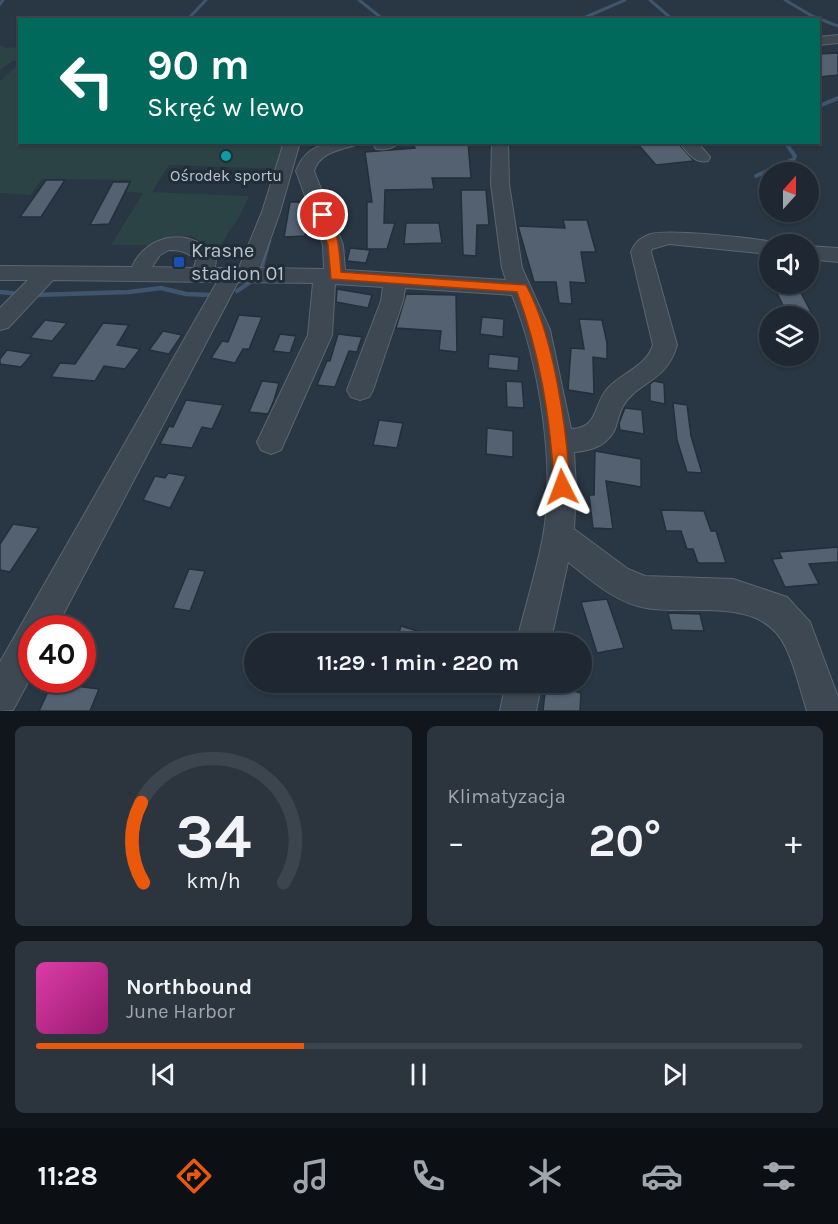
<!DOCTYPE html>
<html lang="pl">
<head>
<meta charset="utf-8">
<style>
  :root { --surface:#1f2832; --page:#2c343e; --text:#f1f3f6; --muted:#a1a6ac; --line:#3c444d; --accent:#ea580c }
  body { margin:0; font-family:Karla,sans-serif; background:var(--page); color:var(--text); height:100vh; display:flex; flex-direction:column; font-size:22px; white-space:nowrap }
  * { box-sizing:border-box; margin:0 }
  p { font-size:20px; color:var(--muted) }
  .icon { flex:none; width:33px; height:33px; fill:none; stroke:currentColor; stroke-width:2; stroke-linecap:round; stroke-linejoin:round }
  .map { position:relative; height:711px; overflow:hidden }
  .sheet { display:flex; flex-direction:column; gap:15px; padding:15px; background:#11161c; flex:1 }
  .sheet>* { flex:none }
  .guide { position:absolute; left:18px; top:18px; width:802px; height:126px; border-radius:0px; box-shadow:0 2px 4px #0004,0 0 0 2px var(--line); background:#00695c; color:#fff; overflow:hidden }
  .needle { width:39px; rotate:21deg }
  .controls { position:absolute; left:759px; top:162px; display:grid; gap:12px }
  .controls a { display:grid; place-items:center; width:60px; height:60px; border-radius:50%; background:var(--surface); box-shadow:0 2px 4px #0004,0 0 0 2px var(--line); font-size:30px }
  .speed { position:absolute; left:18px; top:615px; display:flex; gap:12px; font-size:30px; font-weight:700; text-align:center }
  .speed>* { display:grid; place-content:center; width:78px; height:78px; border-radius:50%; background:var(--surface); box-shadow:0 2px 4px #0004,0 0 0 2px var(--line); line-height:1 }
  .speed .limit { border:9px solid #d22; background:#fff; color:#111 }
  .pin { position:absolute; display:grid; place-items:center; width:51px; height:51px; color:#fff; margin:-26px; border:3px solid #fff; border-radius:50%; box-shadow:0 2px 6px #0007 }
  .me { position:absolute; width:66px; margin:-33px; rotate:357deg; stroke-linejoin:round; filter:drop-shadow(0 0 4px #0008) }
  .turn { display:flex; align-items:center; gap:21px; height:126px; padding:0 30px; font-size:27px }
  .turn .icon { width:78px; height:78px; stroke-width:2.5 }
  .turn b { display:block; font-size:42px; line-height:51px }
  .big { font-size:45px; font-weight:700; line-height:1.1 }
  .sheet .widget { flex:1; display:flex; flex-direction:column; justify-content:center; gap:9px; min-width:0; padding:0 21px; border-radius:9px; background:var(--page) }
  .sheet .dial { align-items:center; gap:0 }
  .dial svg { height:156px; overflow:visible; fill:none; stroke:var(--line); stroke-width:7; stroke-linecap:round; text-anchor:middle }
  .dial text { fill:var(--text); stroke:none }
  .song { display:flex; align-items:center; gap:18px }
  .cover { width:72px; height:72px; border-radius:9px; background:linear-gradient(135deg,hsl(320 70% 55%),hsl(320 70% 35%)) }
  .played { height:6px; border-radius:3px; background:linear-gradient(90deg,var(--accent) 35%,var(--line) 35%) }
  .keys { display:flex; justify-content:space-around; direction:ltr }
  .heat { display:flex; justify-content:space-between; align-items:center; font-size:33px; direction:ltr }
  .sheet .tiles { flex:1; display:grid; gap:15px; grid-template-columns:1fr 1fr }
  .widget:last-child { grid-column:span 2 }
  .trip { position:absolute; left:244px; top:633px; width:348px; height:60px; border-radius:30px; background:var(--surface); box-shadow:0 2px 4px #0004,0 0 0 2px var(--line); font-weight:700; line-height:60px; text-align:center }
  .tabs { display:flex; height:96px; justify-content:space-around; align-items:center; background:#0c1014; color:var(--muted) }
  .tabs .icon { width:42px; height:42px }
  .tabs .active { color:var(--accent) }
  .tabs b { font-size:27px; color:var(--text) }
  .map>svg:first-child { display:block }
  .green { fill:#2b4344 }
  .lines { fill:none; stroke-linecap:round; stroke-linejoin:round }
  .stream-far2 { stroke:#3f556b; stroke-width:3 }
  .stream-far1 { stroke:#3f556b; stroke-width:4 }
  .stream { stroke:#3f556b; stroke-width:4.5 }
  .building { fill:#546170; stroke:#232f3a; stroke-width:1.5 }
  .minor-casing { stroke:#5b6670; stroke-width:2 }
  .minor { fill:#3d4853; fill-rule:evenodd }
  .route { fill:#ea580c; stroke:#983908; stroke-width:1.5 }
  .culture-dot { fill:#0f9aa8; stroke:#212d38; stroke-width:2 }
  .transit-dot { fill:#1a4fb4; stroke:#212d38; stroke-width:2 }
  .labels { text-anchor:middle; stroke-width:6; stroke-linejoin:round; paint-order:stroke }
  .far-poi-label { font-size:16px; fill:#bac3cc; stroke:#212d38 }
  .poi-label { font-size:20px; fill:#bac3cc; stroke:#212d38; text-anchor:start }
</style>
</head>
<body>
<div class="map">
<svg width="838" height="711" viewBox="0 0 838 711">
  <rect width="100%" height="100%" fill="#293643"/>
  <g class="green">
    <path d="M0,45L6,48L19,47V61H13L0,70Z"/>
    <path d="M19,64L20,142L287,143L279,169L169,165L152,192L249,196L239,217L218,249L209,247L192,236H173L149,245H111L143,193L127,192L131,180L42,179L31,195L0,193V81Z"/>
  </g>
  <g class="lines">
    <g class="stream-far2">
      <path d="M359,0L384,20"/>
      <path d="M650,0L673,20"/>
      <path d="M785,0L812,16L838,26"/>
      <path d="M0,4L3,0"/>
      <path d="M187,20L206,0"/>
      <path d="M579,20L625,0"/>
    </g>
    <g class="stream-far1">
      <path d="M819,106L838,98"/>
      <path d="M756,176L794,159L795,156L785,142"/>
    </g>
    <g class="stream">
      <path d="M262,266L269,241"/>
      <path d="M237,291L249,283"/>
      <path d="M0,292L19,294"/>
      <path d="M35,295L129,292L161,288L186,294L211,295"/>
    </g>
  </g>
  <g class="building">
    <path d="M838,53V75L819,77V54Z"/>
    <path d="M413,142H468L471,178H432L434,189L385,190L384,223H395L387,249H367V202H372L365,152L415,148Z"/>
    <path d="M636,142H677L694,161L656,165Z"/>
    <path d="M46,180H65L41,217H20Z"/>
    <path d="M113,182H130L109,224L90,225Z"/>
    <path d="M461,190H486L489,225H477L476,256L463,255Z"/>
    <path d="M290,202H303L300,222H306L305,236L284,237Z"/>
    <path d="M563,220H587L596,252H581L586,283L570,282L572,304L559,303L556,282H534L518,226L565,228Z"/>
    <path d="M406,223H439L442,243L404,244Z"/>
    <path d="M350,248L370,250L366,263L347,261Z"/>
    <path d="M337,289L372,295L368,308L336,302Z"/>
    <path d="M781,290L800,291L813,316L787,314L777,293H783Z"/>
    <path d="M406,294L456,295L457,352L439,350L441,331L396,328Z"/>
    <path d="M239,315L262,317L249,349H243L235,363L211,358L222,341L228,342Z"/>
    <path d="M482,317L504,319L503,337L480,334Z"/>
    <path d="M579,319L602,320L607,343V359L593,357L594,394L568,390L571,348L584,349Z"/>
    <path d="M45,320L67,323L52,341L30,338Z"/>
    <path d="M103,323L129,325L117,345L140,349L125,369L104,366L95,381L51,377L60,363L75,364Z"/>
    <path d="M163,331L182,335L169,354L149,350Z"/>
    <path d="M280,334L296,336L290,353L273,351Z"/>
    <path d="M338,334L362,337L357,352L349,351L335,387L317,385L327,361H330Z"/>
    <path d="M7,350L32,354L21,367L0,364V359Z"/>
    <path d="M489,354L519,357L518,371L488,368Z"/>
    <path d="M262,381L279,383L274,400L268,414L249,412Z"/>
    <path d="M506,381L522,382L524,408L507,407Z"/>
    <path d="M654,381L664,383L665,404L650,401V384Z"/>
    <path d="M186,400L223,405L212,429L202,427L192,448L160,444L169,426L173,427Z"/>
    <path d="M673,403L687,405L691,436L702,473L687,472L677,440Z"/>
    <path d="M625,408L642,410L644,434L620,430L619,423Z"/>
    <path d="M379,420L403,423L397,448L373,445Z"/>
    <path d="M487,428L513,431V457L486,454Z"/>
    <path d="M595,451L641,459V487L606,481L613,529L593,528L589,495H594Z"/>
    <path d="M168,473L186,476L170,508L143,500L155,476L165,478Z"/>
    <path d="M661,510L704,511L711,531H716L726,563H698L693,549H687L681,531H666Z"/>
    <path d="M13,524L39,528L10,572L0,570V544Z"/>
    <path d="M838,547V562L809,564L819,584L785,587L772,559L782,558L779,552Z"/>
    <path d="M189,569L205,571L190,611L173,608Z"/>
    <path d="M607,599L624,648L597,653L581,602Z"/>
    <path d="M668,613L700,614L704,631L672,630Z"/>
    <path d="M401,626L447,640L446,644H396Z"/>
    <path d="M52,683L99,689L90,711H39Z"/>
    <path d="M546,683L581,693L580,711H543Z"/>
  </g>
  <g class="lines">
    <defs>
      <g id="minor">
        <path d="M838,35V43L819,45V37Z"/>
        <path d="M284,142H300L280,212L260,268L324,269L323,245L296,171C307,142 330,142 357,142L355,145C338,151 320,152 314,171L343,245L345,270L506,280L502,268L491,184L492,142H508L509,184L522,268L550,330L571,429C600,428 592,404 609,387C624,372 646,366 653,345L631,252C635,242 640,238 651,234C668,229 757,238 777,243L770,244V254L669,244L652,249L651,252L677,345C666,383 639,380 623,406C617,416 618,430 608,439C600,448 586,451 574,452L576,487L574,529L628,569L645,576L733,579L787,597L810,622L838,697V711H807C800,690 795,665 785,646C760,595 691,616 646,608C616,603 591,580 568,562L550,644H516C525,608 536,573 543,537C556,465 539,362 512,295L405,288L403,301L373,390L369,397L360,400L351,397L347,390L381,301L383,287L335,284L332,335L281,450L271,454L261,450L257,442L308,335L313,283L238,282L56,628H32V675L13,710L0,711V662L217,282L53,280L8,328L0,330V308L28,280H0V266L132,267C147,232 195,226 216,259L215,268H239L262,212ZM169,250C180,250 188,252 196,260L194,268L152,267L160,255Z"/>
        <path d="M375,142H399C394,149 383,150 376,149L374,145Z"/>
        <path d="M679,142H697L710,157L708,161C695,164 687,152 679,142Z"/>
        <path d="M808,246L838,248V262L808,259Z"/>
        <path d="M506,682H542L536,711H500Z"/>
      </g>
    </defs>
    <use href="#minor" class="minor-casing"/>
    <use href="#minor" class="minor"/>
  </g>
  <path class="route" d="M323,212C338,218 340,258 341,272L526,285C554,336 567,429 570,487L568,493L562,495L556,493L554,487C551,421 540,354 517,292L331,279L328,245L317,215Z"/>
  <circle class="culture-dot" cx="226" cy="156" r="6"/>
  <rect class="transit-dot" x="173" y="256" width="12" height="12" rx="3"/>
  <g class="labels">
    <g class="far-poi-label">
      <text x="226" y="181">Ośrodek sportu</text>
    </g>
    <g class="poi-label">
      <text x="191" y="257">Krasne<tspan x="191" dy="23">stadion 01</tspan></text>
    </g>
  </g>
</svg>
<div class="controls">
<a><svg class="needle" viewBox="-14 -14 28 28"><path d="M0-13l5 13h-10z" fill="#e53935"/><path d="M0 13l5-13h-10z" fill="#a1a6ac"/></svg></a>
<a><svg class="icon" aria-label="sound" viewBox="0 0 24 24"><path d="M4 9h4l5-4v14l-5-4H4zM17 9q2 3 0 6"/></svg></a>
<a><svg class="icon" aria-label="layers" viewBox="0 0 24 24"><path d="M12 4l9 5-9 5-9-5zM3 14l9 5 9-5"/></svg></a>
</div>
<div class="speed"><div class="limit">40</div></div>
<div class="pin" style="left:323px;top:215px;background:#d93025"><svg class="icon" aria-label="arrive" viewBox="0 0 24 24"><path d="M6 21V4h12l-3 4 3 4H6"/></svg></div>
<svg class="me" style="left:562px;top:487px" viewBox="-20 -20 40 40"><path d="M0-17L14 15 0 8-14 15z" fill="#ea580c" stroke="#fff" stroke-width="4"/></svg>
<div class="trip">11:29 · 1 min · 220 m</div>
<div class="guide">
<div class="turn"><svg class="icon" aria-label="left" viewBox="0 0 24 24"><path d="M17 20v-9H6M10 6l-5 5 5 5"/></svg><div><b>90 m</b>Skręć w lewo</div></div>
</div>
</div>
<section class="sheet">
<div class="tiles">
<div class="widget dial"><svg viewBox="0 0 100 80">
<path d="M14 69A42 42 0 1 1 86 69"/>
<path d="M14 69A42 42 0 0 1 13 28" stroke="#ea580c"/>
<text x="50" y="56" font-size="32" font-weight="700">34</text>
<text x="50" y="72" font-size="11">km/h</text>
</svg></div>
<div class="widget"><p>Klimatyzacja</p>
<div class="heat"><a>−</a><b class="big">20°</b><a>+</a></div>
</div>
<div class="widget">
<div class="song"><i class="cover"></i><div><b>Northbound</b><p>June Harbor</p></div></div>
<div class="played"></div>
<div class="keys"><svg class="icon" aria-label="previous" viewBox="0 0 24 24"><path d="M18 5L8 12l10 7zM5 5v14"/></svg><svg class="icon" aria-label="pause" viewBox="0 0 24 24"><path d="M8 5v14M16 5v14"/></svg><svg class="icon" aria-label="next" viewBox="0 0 24 24"><path d="M6 5l10 7-10 7zM19 5v14"/></svg></div>
</div>
</div>
</section>
<nav class="tabs">
<b>11:28</b>
<svg class="icon active" aria-label="directions" viewBox="0 0 24 24"><path d="M12 3l9 9-9 9-9-9zM9 14v-3h6M13 9l2 2-2 2"/></svg>
<svg class="icon" aria-label="music" viewBox="0 0 24 24"><path d="M9 18V5l10-2v13"/><circle cx="6" cy="18" r="3"/><circle cx="16" cy="16" r="3"/></svg>
<svg class="icon" aria-label="phone" viewBox="0 0 24 24"><path d="M5 4h4l2 5-3 2q2 4 5 5l2-3 5 2v4C11 20 4 13 5 4z"/></svg>
<svg class="icon" aria-label="climate" viewBox="0 0 24 24"><path d="M12 3v18M4 7l16 10M4 17L20 7"/></svg>
<svg class="icon" aria-label="car" viewBox="0 0 24 24"><path d="M5 17H2v-5l4-1 3-4h7l3 4 3 1v5h-3M9 17h6M6 11h13"/><circle cx="7" cy="17" r="2"/><circle cx="17" cy="17" r="2"/></svg>
<svg class="icon" aria-label="filters" viewBox="0 0 24 24"><path d="M4 7h16M4 17h16"/><circle cx="9" cy="7" r="2"/><circle cx="15" cy="17" r="2"/></svg>
</nav>
</body>
</html>
